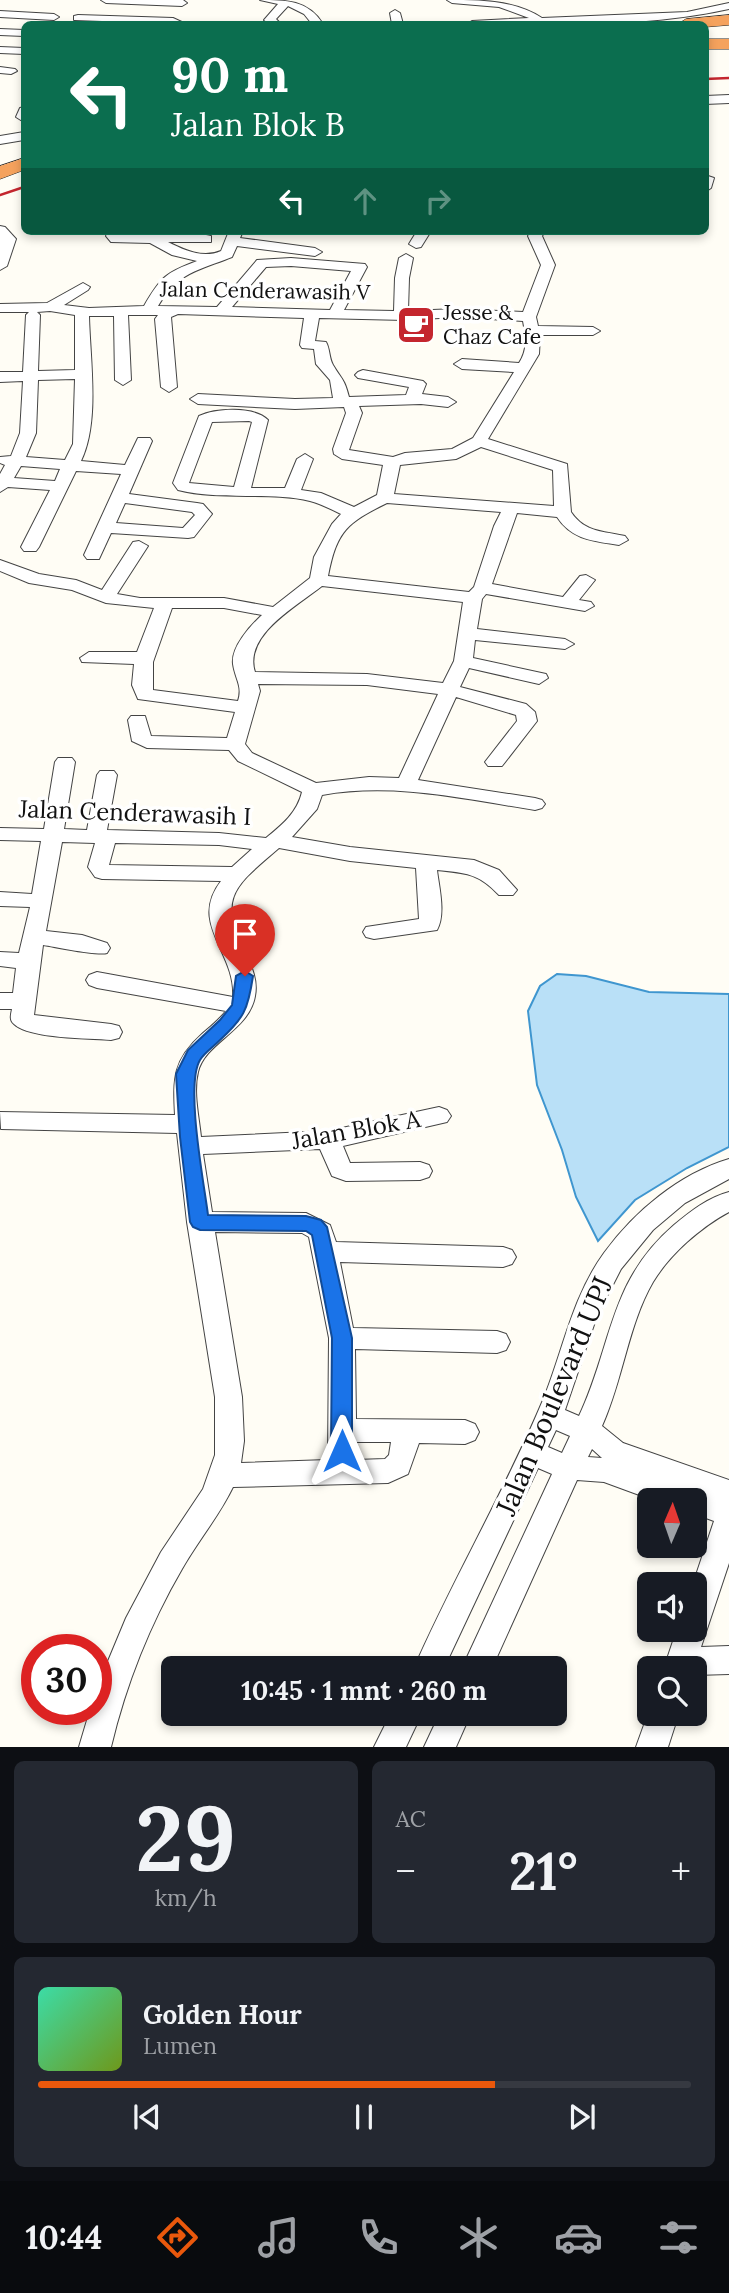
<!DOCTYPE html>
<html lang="id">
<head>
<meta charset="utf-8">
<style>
  :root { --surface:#171b24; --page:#242831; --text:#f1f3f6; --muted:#9ea1a6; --line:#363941; --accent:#ea580c }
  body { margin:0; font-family:Lora,serif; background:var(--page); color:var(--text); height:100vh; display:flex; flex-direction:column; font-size:26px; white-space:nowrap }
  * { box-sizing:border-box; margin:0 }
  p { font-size:23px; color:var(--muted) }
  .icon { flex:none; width:38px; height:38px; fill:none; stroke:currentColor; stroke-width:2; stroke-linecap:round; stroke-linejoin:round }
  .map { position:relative; height:1747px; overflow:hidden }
  .sheet { display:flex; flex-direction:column; gap:14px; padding:14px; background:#0d0f14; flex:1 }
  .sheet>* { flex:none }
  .top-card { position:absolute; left:21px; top:21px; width:688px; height:214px; border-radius:10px; box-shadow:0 4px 10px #0003; background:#0b6e4f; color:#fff; overflow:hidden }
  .needle { width:46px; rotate:2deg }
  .controls { position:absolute; left:637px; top:1488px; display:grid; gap:14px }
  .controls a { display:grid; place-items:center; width:70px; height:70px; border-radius:10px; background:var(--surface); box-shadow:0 4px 10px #0003; font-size:35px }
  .speed { position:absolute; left:21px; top:1634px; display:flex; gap:14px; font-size:35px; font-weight:700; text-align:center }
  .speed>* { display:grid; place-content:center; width:91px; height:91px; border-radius:50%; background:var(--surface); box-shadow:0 4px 10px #0003; line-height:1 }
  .speed .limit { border:10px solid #d22; background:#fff; color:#111 }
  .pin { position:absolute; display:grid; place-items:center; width:60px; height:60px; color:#fff; margin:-72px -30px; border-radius:50% 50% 50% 0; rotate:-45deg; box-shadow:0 0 7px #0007 }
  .pin .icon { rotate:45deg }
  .me { position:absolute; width:77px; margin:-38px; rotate:0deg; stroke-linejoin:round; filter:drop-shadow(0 0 5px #0008) }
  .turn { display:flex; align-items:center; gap:24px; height:147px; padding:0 35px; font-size:32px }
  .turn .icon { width:91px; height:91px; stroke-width:2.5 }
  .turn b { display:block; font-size:49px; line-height:60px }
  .lanes { display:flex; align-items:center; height:66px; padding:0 35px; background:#0003; justify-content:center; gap:35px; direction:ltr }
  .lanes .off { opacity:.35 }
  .big { font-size:52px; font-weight:700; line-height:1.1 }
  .sheet .tile { flex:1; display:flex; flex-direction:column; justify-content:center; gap:10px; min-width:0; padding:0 24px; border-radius:10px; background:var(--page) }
  .sheet .dial { align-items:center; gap:0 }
  .dial b { font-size:91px; line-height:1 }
  .song { display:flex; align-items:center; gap:21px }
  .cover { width:84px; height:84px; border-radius:10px; background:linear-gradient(135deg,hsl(160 70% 55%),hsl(80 70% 35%)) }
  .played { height:7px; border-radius:4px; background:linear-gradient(90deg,var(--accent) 70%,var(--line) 70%) }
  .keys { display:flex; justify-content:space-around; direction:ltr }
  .heat { display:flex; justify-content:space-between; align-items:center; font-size:38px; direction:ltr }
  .sheet .tiles { flex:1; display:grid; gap:14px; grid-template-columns:1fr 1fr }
  .tile:last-child { grid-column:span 2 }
  .trip { position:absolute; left:161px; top:1656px; width:406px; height:70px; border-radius:10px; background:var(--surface); box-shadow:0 4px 10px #0003; font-weight:700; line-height:70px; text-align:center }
  .tab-bar { display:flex; height:112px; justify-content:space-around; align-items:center; background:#090b0e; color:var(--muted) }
  .tab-bar .icon { width:49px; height:49px }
  .tab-bar .selected { color:var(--accent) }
  .tab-bar b { font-size:32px; color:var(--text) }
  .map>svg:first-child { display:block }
  .water { fill:#b9e0f7; stroke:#3f96cf; stroke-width:2 }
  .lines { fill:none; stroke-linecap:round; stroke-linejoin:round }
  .minor-casing { stroke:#444; stroke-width:2 }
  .highway-casing { stroke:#222; stroke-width:1 }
  .minor { fill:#fff; fill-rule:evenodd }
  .highway { fill:#f5a25d; fill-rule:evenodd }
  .rail { stroke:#c4262e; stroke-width:2.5 }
  .route { fill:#1a73e8; stroke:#114b97; stroke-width:2 }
  .labels { text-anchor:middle; stroke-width:7; stroke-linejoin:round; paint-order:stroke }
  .far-street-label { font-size:21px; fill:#111; stroke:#fff }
  .far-poi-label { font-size:21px; fill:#111; stroke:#fff; text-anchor:start }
  .street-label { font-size:24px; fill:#111; stroke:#fff }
  .near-street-label { font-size:28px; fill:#111; stroke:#fff }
</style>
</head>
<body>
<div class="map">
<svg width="729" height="1747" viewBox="0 0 729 1747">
  <rect width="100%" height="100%" fill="#fffdf5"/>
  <path class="water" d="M557,974L586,976L649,992L729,994V1147L687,1168L635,1200L598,1241L576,1197L562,1150L537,1085L528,1011L540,986Z"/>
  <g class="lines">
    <defs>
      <g id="minor">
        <path d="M101,0H183L187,3L182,6L106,3Z"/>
        <path d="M260,0C286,0 308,0 323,24H312L304,14L288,6L276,19L281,24H269L264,20L278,4Z"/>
        <path d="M447,0C480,0 514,0 542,18L687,12L729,3V9C644,28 553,24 467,24L472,21L529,18L499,7L452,3Z"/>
        <path d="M395,10L400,13L403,24H392L390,13Z"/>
        <path d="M0,11L54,14L59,17L54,20L0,17Z"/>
        <path d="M78,15L173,18L186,24L74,20V16Z"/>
        <path d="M0,29L24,30V36L0,35Z"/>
        <path d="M0,47L24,48V54L0,53Z"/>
        <path d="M0,67L15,69L17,71L11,74L0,73Z"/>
        <path d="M729,95V103L705,104V96Z"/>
        <path d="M24,107V122L16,117L20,108Z"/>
        <path d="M24,132V140L0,144V136Z"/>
        <path d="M705,175L714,178L711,188L705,192Z"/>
        <path d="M0,226L5,227L16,239L7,266L0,270Z"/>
        <path d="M108,231H122L120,235H206L211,236V242H168C184,250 203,259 221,251L229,231H243L240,238L315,248L322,252L315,256L237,246L232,257C197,271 178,272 158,306L217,307L257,260L291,258L365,264L367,267L344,310L394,311L395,278L399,258L406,254L413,258L409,278L408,311L457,309L523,312L541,265L528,236L531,231H545L542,236L555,265L536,317L538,326L593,327L600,331L593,335H540L539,354L488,439L567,464L571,512C585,533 604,531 625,536L628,540L619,545C594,541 572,540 557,517L517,513L492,584L563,597L580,576L586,575L595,580L579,600L591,602L594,606L585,611L486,594L482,599L477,629L565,639L574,644L565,649L475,640L473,658L546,674L548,678L539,684L469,668L460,687L526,704L535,712L537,721L502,766H488L485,762L517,721L516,715L456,697L418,780L535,798L542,800L545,804L542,808L535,810C464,799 394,782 322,795L317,809L292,837L350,847L474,860L499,870L517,890L513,895H499C478,873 466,873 437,870C439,887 446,914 437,930L374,939L366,937L363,932L366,927L419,919L416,868L350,861L279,848C235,886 216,897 246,955C252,967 258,981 255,996C249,1031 205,1042 198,1072C193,1092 199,1117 201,1137L328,1131L439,1107L447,1110L451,1116L447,1122L343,1146L350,1163L420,1162L429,1165L432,1171L429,1177L420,1180L346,1181L332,1176L320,1149L203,1154L212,1212L306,1213L330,1225L336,1242L503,1247L512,1250L516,1257L512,1264L503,1267L340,1262L353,1328L497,1331L506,1334L510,1342L506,1350L497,1353L355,1349L356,1419L465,1420L475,1424L479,1432L475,1440L465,1444L419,1443L408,1474L388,1483L233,1487C219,1516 198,1541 182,1569C150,1624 126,1684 111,1747H79L90,1710H96V1690L126,1618L161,1552L203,1489L215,1455V1397L187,1222L177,1133L1,1129L0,1112L175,1115C173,1078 173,1060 202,1034C210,1027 219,1020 226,1011L97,988L89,985L86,980L89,975L97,972L233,997C236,952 188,924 221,881L102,879L95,877L88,867L95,843L62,842L46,931L82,935L107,943L110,948L107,953C98,956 56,947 43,945L34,1015L111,1024L119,1026L122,1032L119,1038L111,1040C89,1038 30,1039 14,1024C9,1020 11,1014 12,1009H0V993H13L16,968L0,966V952L19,953L30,907L0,906V892L32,894L41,841L0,840V828L44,829L55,762L58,758H72L75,762L64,829L87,830L97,775L100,771H114L117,775L107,830L219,833L266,838C282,825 297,813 302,792L238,761L229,750L147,748L132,741L128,720L131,716H145L151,736L227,738L235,712L138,699L132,685L134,664L82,662L80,658L89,652H137L154,608L106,603L72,590L29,583L0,571V560L39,574L76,580L102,590L133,542L139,541L148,546L117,594L140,598H224L273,607L310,578L314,557L332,524L341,514C331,509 321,504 310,501C271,491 221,501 178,490L173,483L199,416C216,408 254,406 268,420L251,488H285L297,459L305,454L313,459L301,490L321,493L354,507L377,495L383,465L342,459L334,454L333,449L346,413L344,407L295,409L198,404L190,399L198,394L295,399L333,398L330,380L316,364L314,349L302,348L300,345L304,318L178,314L171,317L177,387L169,392L161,387L155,319L158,315H128L131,380L123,385L115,380L114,316H89C90,360 100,422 81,461L125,465L138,438H150L152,441L129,494L197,503L203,504L212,514L194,537L188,538L111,533L99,559H87L84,555L121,474L76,471L39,547L36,551H24L21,547L50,490L8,487L0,492V474L5,465L0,463V457L11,456L20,433L23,381L0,382V372H23L26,315L29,312H0V304L47,303L83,283L90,287L88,290L64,305L89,308L144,306C161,277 165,273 197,261L172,255L150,243L111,242L106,236ZM291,266L351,271L330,310L232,307L266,267ZM50,311L75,315V370L38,371L40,315L37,312ZM457,317L523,321C526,337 528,349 519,363L462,359L454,364L462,369L514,372L473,438L452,449L405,453L393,457L349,450L362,413L359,406L421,404L448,407L456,402L448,397L422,394L426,384L423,381L363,370L358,372L355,375L358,378L409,387L406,395L349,397C344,378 342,380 333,365C329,358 330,349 326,342L315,341L319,318L405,320ZM75,379L73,444L65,460L26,457L36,433L38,380ZM249,421L252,422L234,487L189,483L212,422ZM481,447L553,470L554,506L394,494L400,465L456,459ZM21,466L60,469L55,481L14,478ZM125,503L192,512L195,515L183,528L116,523ZM387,503L501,512L494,526L474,587L469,592L328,576C337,530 347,523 387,503ZM322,586L463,602L454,661L443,683L367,674L255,672C243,635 297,606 322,586ZM172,608H224L262,615C250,626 231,647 233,664C235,679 243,686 238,701L153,690V662ZM258,684L367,685L438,694L399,778L369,777L316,783L252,753L245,744L260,691ZM115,843L219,845L252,849L232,867L109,865ZM215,1232L302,1233L309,1237L329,1338L328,1460L241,1463L244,1441L242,1397ZM356,1442H391L389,1455L385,1459L356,1460Z"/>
        <path d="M417,231H431L421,247L416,248L409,244Z"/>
        <path d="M729,1159V1179L685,1203L653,1230L621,1269L597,1316L565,1410L579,1416C613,1344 608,1282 674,1225C691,1211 707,1198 729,1192V1212C701,1227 670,1254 653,1282C628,1325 623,1380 602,1426L623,1443L729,1480V1563L701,1647L729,1646V1674L695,1675V1668H664L677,1629H695L693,1584L714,1521L695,1514V1500H653L604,1482L577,1480L492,1668H462L552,1474L538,1468L444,1668H414C454,1577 505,1491 543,1400C563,1351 572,1297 604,1253C635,1211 679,1174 729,1159ZM556,1430L570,1436L562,1453L548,1447ZM592,1449L602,1458L588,1457Z"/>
        <path d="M649,1711L679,1713L668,1747H636Z"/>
        <path d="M391,1713H422L406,1747H374Z"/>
        <path d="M440,1713H471L456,1747H424Z"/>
      </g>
      <g id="highway">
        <path d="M729,15V25L705,27V24H678L686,19Z"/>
        <rect x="705" y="39" width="24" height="10"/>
        <path d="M24,158V170L0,179V166Z"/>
      </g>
    </defs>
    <use href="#minor" class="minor-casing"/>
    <use href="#highway" class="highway-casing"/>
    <use href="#minor" class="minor"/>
    <use href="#highway" class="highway"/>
    <g class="rail">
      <path d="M705,79L729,78"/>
      <path d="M0,195L24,187"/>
    </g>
  </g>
  <path class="route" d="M245,971L253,976C248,1010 244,1018 219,1041C213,1047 204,1053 200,1060C185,1085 204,1183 208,1215L306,1216L321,1220L327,1227L352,1338V1451L349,1457L342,1460L335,1457L331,1451L332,1338L312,1235L306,1231L200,1230L193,1227L190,1222L180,1137L176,1074L188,1050L220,1020L232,1005L236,976Z"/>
  <defs>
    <symbol id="cafe-square" viewBox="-11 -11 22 22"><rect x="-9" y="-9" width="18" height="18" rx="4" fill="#c4262e" stroke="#fff"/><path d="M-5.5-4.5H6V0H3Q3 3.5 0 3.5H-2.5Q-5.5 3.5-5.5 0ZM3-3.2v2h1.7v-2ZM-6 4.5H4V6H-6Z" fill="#fff"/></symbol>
  </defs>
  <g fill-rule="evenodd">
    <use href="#cafe-square" x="394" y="303" width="44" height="44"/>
  </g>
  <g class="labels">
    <g class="far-street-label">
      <text transform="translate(265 291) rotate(1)" y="7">Jalan Cenderawasih V</text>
    </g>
    <g class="far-poi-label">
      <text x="443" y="320">Jesse &amp;<tspan x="443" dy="24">Chaz Cafe</tspan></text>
    </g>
    <g class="street-label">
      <text transform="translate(135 813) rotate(2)" y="8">Jalan Cenderawasih I</text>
      <text transform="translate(356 1130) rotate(-10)" y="8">Jalan Blok A</text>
    </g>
    <g class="near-street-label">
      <text transform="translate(554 1396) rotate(-67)" y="10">Jalan Boulevard UPJ</text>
    </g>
  </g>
</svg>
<div class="controls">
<a><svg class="needle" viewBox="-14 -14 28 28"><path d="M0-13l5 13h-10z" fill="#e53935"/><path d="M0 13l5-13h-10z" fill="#9ea1a6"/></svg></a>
<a><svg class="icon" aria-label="sound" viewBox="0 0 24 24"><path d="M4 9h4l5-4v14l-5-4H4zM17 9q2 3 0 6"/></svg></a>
<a><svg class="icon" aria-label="search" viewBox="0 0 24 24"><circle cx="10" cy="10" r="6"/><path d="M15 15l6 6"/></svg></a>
</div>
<div class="speed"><div class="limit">30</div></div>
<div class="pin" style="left:245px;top:976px;background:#d93025"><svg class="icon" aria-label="arrive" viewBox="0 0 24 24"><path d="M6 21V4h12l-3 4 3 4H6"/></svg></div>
<svg class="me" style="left:342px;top:1451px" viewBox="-20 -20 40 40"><path d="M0-17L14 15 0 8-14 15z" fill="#1a73e8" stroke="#fff" stroke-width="4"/></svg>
<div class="trip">10:45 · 1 mnt · 260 m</div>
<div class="top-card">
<div class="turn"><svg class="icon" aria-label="left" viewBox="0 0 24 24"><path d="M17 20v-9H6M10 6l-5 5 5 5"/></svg><div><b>90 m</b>Jalan Blok B</div></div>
<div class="lanes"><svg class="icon" aria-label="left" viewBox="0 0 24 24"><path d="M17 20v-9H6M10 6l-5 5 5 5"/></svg><svg class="icon off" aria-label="ahead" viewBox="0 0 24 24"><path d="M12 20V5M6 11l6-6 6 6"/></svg><svg class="icon off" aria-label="right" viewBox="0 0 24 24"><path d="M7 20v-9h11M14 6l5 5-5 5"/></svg></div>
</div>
</div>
<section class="sheet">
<div class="tiles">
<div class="tile dial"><b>29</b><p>km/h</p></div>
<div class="tile"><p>AC</p>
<div class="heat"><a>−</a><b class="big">21°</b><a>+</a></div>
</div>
<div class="tile">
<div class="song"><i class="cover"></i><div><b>Golden Hour</b><p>Lumen</p></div></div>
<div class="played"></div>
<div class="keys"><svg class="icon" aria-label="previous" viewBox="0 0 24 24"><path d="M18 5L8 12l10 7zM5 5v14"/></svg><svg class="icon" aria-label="pause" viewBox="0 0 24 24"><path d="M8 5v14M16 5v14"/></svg><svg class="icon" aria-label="next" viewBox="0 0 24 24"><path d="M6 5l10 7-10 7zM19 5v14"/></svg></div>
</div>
</div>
</section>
<nav class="tab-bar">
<b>10:44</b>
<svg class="icon selected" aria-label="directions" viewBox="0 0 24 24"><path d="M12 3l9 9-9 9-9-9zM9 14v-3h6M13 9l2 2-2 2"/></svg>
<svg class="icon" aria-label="music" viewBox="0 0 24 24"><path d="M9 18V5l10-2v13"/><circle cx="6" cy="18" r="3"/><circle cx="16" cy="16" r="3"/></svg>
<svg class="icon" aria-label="phone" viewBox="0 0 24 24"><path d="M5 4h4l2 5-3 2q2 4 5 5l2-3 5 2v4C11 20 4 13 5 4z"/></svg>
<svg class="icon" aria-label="climate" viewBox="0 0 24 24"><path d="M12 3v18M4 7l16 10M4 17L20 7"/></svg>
<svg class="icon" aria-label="car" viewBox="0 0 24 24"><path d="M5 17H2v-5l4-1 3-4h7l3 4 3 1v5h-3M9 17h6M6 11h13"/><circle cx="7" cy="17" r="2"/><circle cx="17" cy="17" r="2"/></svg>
<svg class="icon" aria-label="filters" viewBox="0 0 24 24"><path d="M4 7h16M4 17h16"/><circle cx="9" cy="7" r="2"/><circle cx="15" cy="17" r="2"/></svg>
</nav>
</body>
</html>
